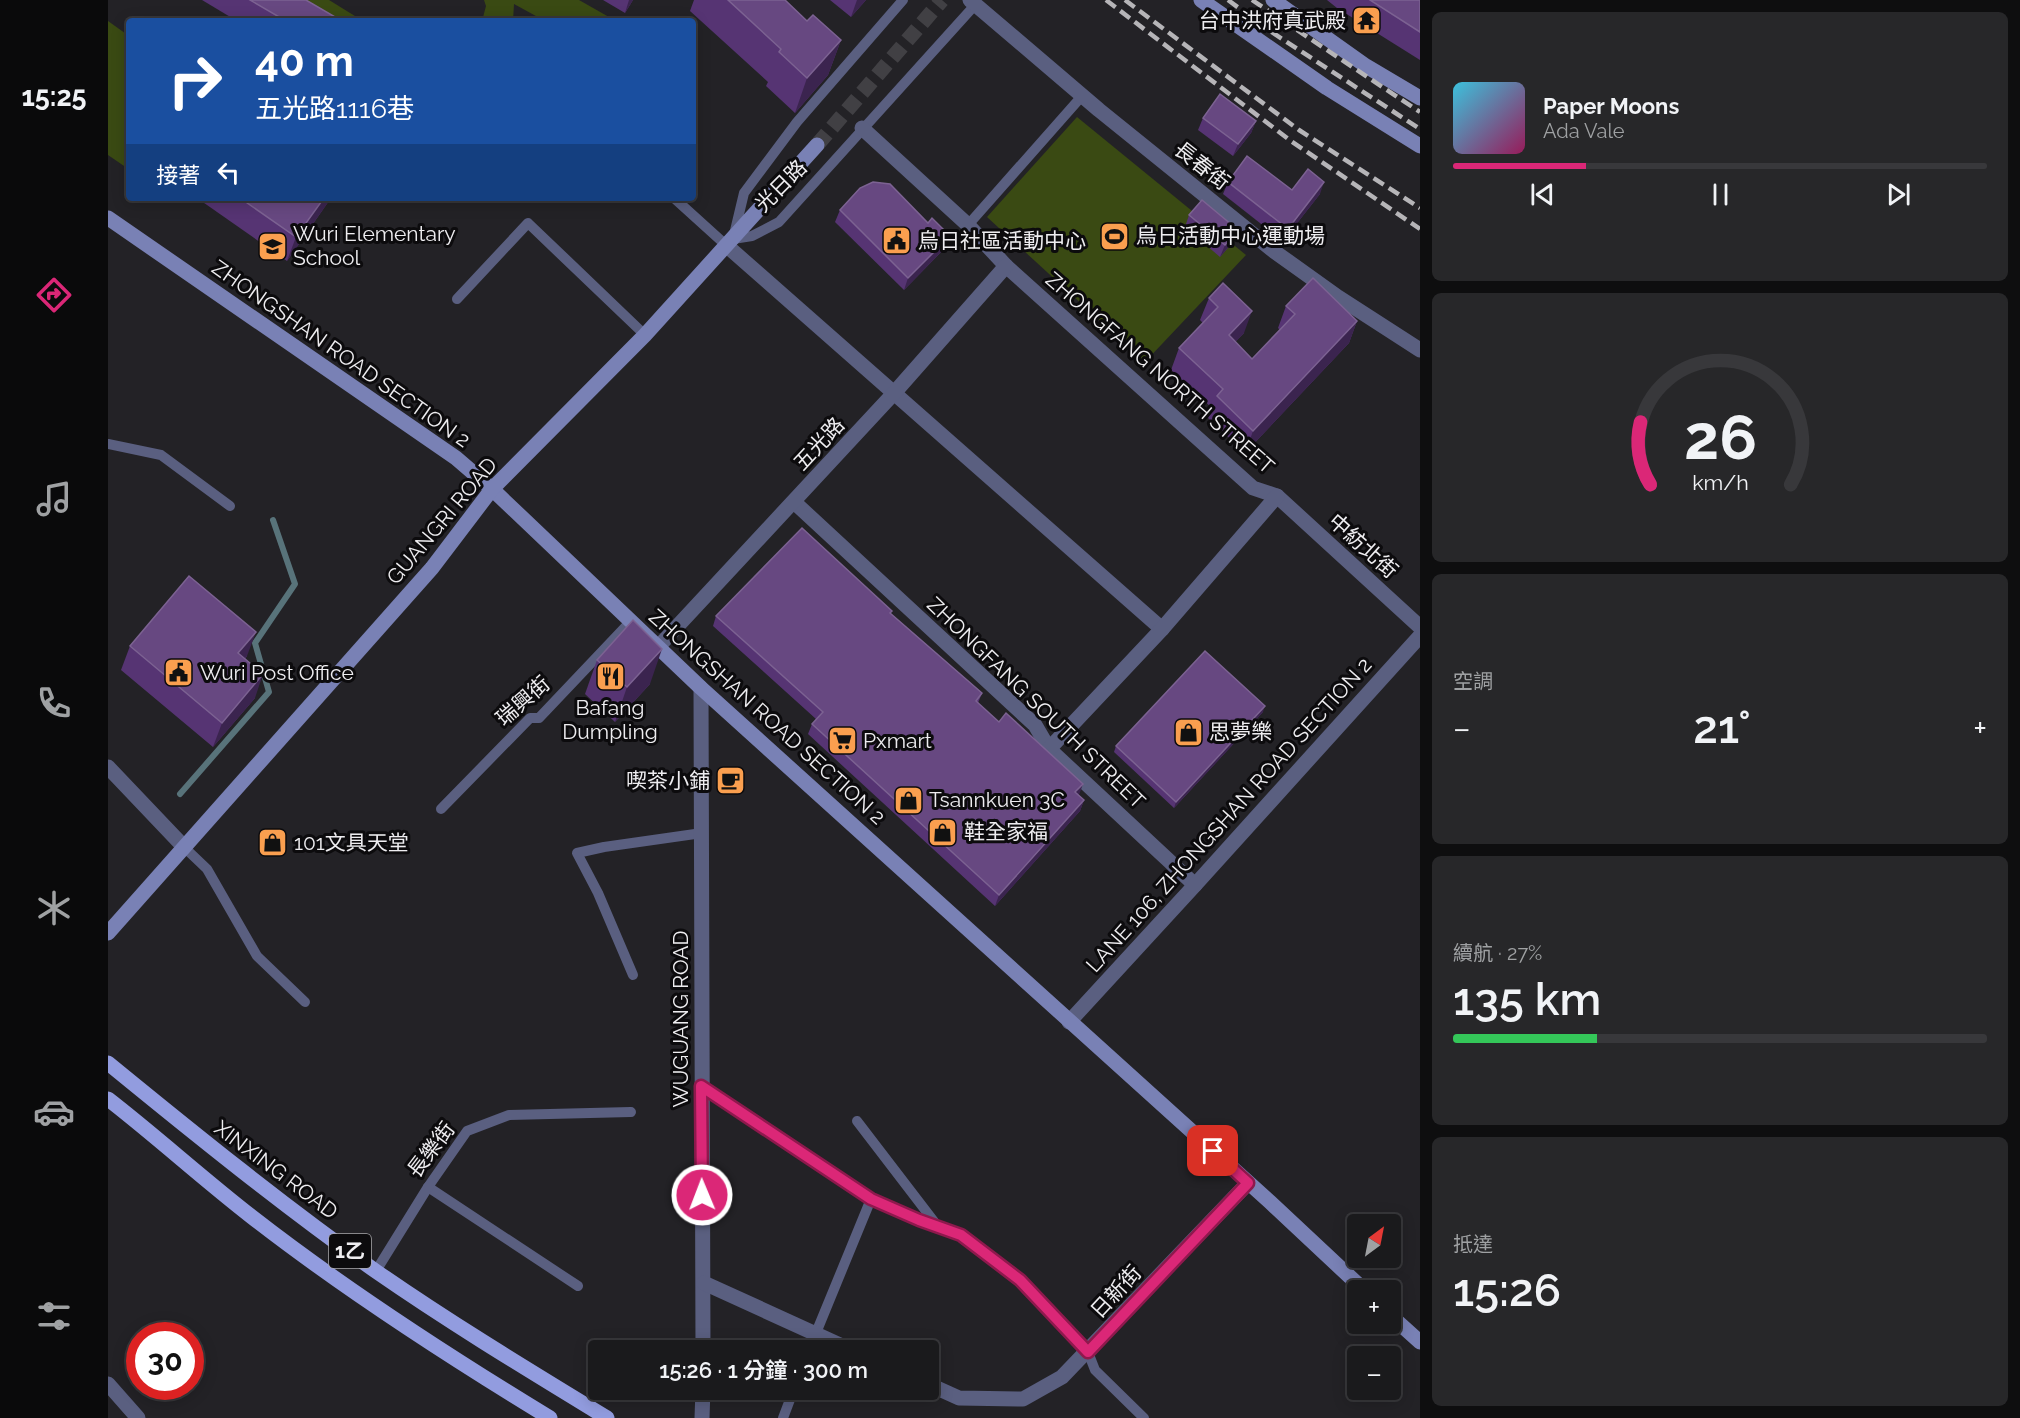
<!DOCTYPE html>
<html lang="zh-TW">
<head>
<meta charset="utf-8">
<style>
  :root { --surface:#1a1a1c; --page:#272729; --text:#f1f3f6; --muted:#9fa1a3; --line:#38383b; --accent:#db2777 }
  body { margin:0; font-family:Raleway,"Noto Sans TC",sans-serif; background:var(--page); color:var(--text); height:100vh; display:flex; flex-direction:column; font-size:22px; white-space:nowrap }
  * { box-sizing:border-box; margin:0 }
  p { font-size:20px; color:var(--muted) }
  .icon { flex:none; width:33px; height:33px; fill:none; stroke:currentColor; stroke-width:2; stroke-linecap:round; stroke-linejoin:round }
  .map { position:relative; flex:1; overflow:hidden }
  .drawer { display:flex; flex-direction:column; gap:12px; padding:12px; background:#0e0e0f; width:600px }
  .drawer>* { flex:none }
  .top-card { position:absolute; left:18px; top:18px; width:570px; height:183px; border-radius:6px; box-shadow:0 3px 15px #0003,0 0 0 2px var(--line); background:#1a4fa0; color:#fff; overflow:hidden }
  .needle { width:39px; rotate:32deg }
  .buttons { position:absolute; left:1239px; top:1214px; display:grid; gap:12px }
  .buttons a { display:grid; place-items:center; width:54px; height:54px; border-radius:6px; background:var(--surface); box-shadow:0 3px 15px #0003,0 0 0 2px var(--line); font-size:30px }
  .speed { position:absolute; left:18px; top:1322px; display:flex; gap:12px; font-size:30px; font-weight:700; text-align:center }
  .speed>* { display:grid; place-content:center; width:78px; height:78px; border-radius:50%; background:var(--surface); box-shadow:0 3px 15px #0003,0 0 0 2px var(--line); line-height:1 }
  .speed .limit { border:9px solid #d22; background:#fff; color:#111 }
  .pin { position:absolute; display:grid; place-items:center; width:51px; height:51px; color:#fff; margin:-26px; border-radius:12px; box-shadow:0 3px 9px #0006 }
  .me { position:absolute; width:66px; margin:-33px; rotate:359deg; stroke-linejoin:round; filter:drop-shadow(0 0 4px #0008) }
  .turn { display:flex; align-items:center; gap:21px; height:126px; padding:0 30px; font-size:27px }
  .turn .icon { width:78px; height:78px; stroke-width:2.5 }
  .turn b { display:block; font-size:42px; line-height:51px }
  .then { display:flex; align-items:center; height:57px; padding:0 30px; background:#0003; gap:12px; font-size:22px }
  .big { font-size:45px; font-weight:600; line-height:1.1 }
  .drawer .widget { flex:1; display:flex; flex-direction:column; justify-content:center; gap:9px; min-width:0; padding:0 21px; border-radius:9px; background:var(--page) }
  .drawer .dial { align-items:center; gap:0 }
  .dial svg { height:156px; overflow:visible; fill:none; stroke:var(--line); stroke-width:7; stroke-linecap:round; text-anchor:middle }
  .dial text { fill:var(--text); stroke:none }
  .song { display:flex; align-items:center; gap:18px }
  .cover { width:72px; height:72px; border-radius:9px; background:linear-gradient(135deg,hsl(190 70% 55%),hsl(330 70% 35%)) }
  .played { height:6px; border-radius:3px; background:linear-gradient(90deg,var(--accent) 25%,var(--line) 25%) }
  .keys { display:flex; justify-content:space-around; direction:ltr }
  .heat { display:flex; justify-content:space-between; align-items:center; font-size:33px; direction:ltr }
  .charge { height:9px; border-radius:4px; background:linear-gradient(90deg,#34c759 27%,var(--line) 0) }
  .trip { position:absolute; left:480px; top:1340px; width:351px; height:60px; border-radius:6px; background:var(--surface); box-shadow:0 3px 15px #0003,0 0 0 2px var(--line); font-weight:600; line-height:60px; text-align:center }
  main { display:flex; flex:1; min-height:0 }
  .menu { display:flex; flex-direction:column; width:108px; justify-content:space-around; align-items:center; background:#0a0a0b; color:var(--muted) }
  .menu .icon { width:42px; height:42px }
  .menu .active { color:var(--accent) }
  .menu b { font-size:27px; color:var(--text) }
  .map>svg:first-child { display:block }
  .green { fill:#3a4a13 }
  .lines { fill:none; stroke-linecap:round; stroke-linejoin:round }
  .stream { stroke:#58737a; stroke-width:6 }
  .secondary-tunnel { stroke:#414044; stroke-width:15; stroke-dasharray:15 8; stroke-linecap:butt }
  .lane { stroke:#5a5f80; stroke-width:10 }
  .street { stroke:#5a5f80; stroke-width:15 }
  .secondary { stroke:#7981b5; stroke-width:15 }
  .primary { stroke:#929cdf; stroke-width:15 }
  .rail { stroke:#b6b5b8; stroke-width:4.5; stroke-dasharray:12 6; stroke-linecap:butt }
  .wall { fill:#563473 }
  .shaded-wall { fill:#3b244f }
  .building { fill:#674881; stroke:#7c6292; stroke-width:1.5 }
  .route-casing { stroke:#8e194d; stroke-width:15 }
  .route { stroke:#db2777; stroke-width:10 }
  .labels { text-anchor:middle; stroke-width:6; stroke-linejoin:round; paint-order:stroke }
  .shield { fill:#0c0b0d; stroke:#aaa9ac; stroke-width:1.5 }
  .shield-label { font-size:20px; font-weight:bold; fill:#eeedf0 }
  .poi-label { font-size:21px; fill:#eeedf0; stroke:#0c0b0d; text-anchor:start }
  .street-label { font-size:21px; fill:#eeedf0; stroke:#0c0b0d }
</style>
</head>
<body>
<main>
<nav class="menu">
<b>15:25</b>
<svg class="icon active" aria-label="directions" viewBox="0 0 24 24"><path d="M12 3l9 9-9 9-9-9zM9 14v-3h6M13 9l2 2-2 2"/></svg>
<svg class="icon" aria-label="music" viewBox="0 0 24 24"><path d="M9 18V5l10-2v13"/><circle cx="6" cy="18" r="3"/><circle cx="16" cy="16" r="3"/></svg>
<svg class="icon" aria-label="phone" viewBox="0 0 24 24"><path d="M5 4h4l2 5-3 2q2 4 5 5l2-3 5 2v4C11 20 4 13 5 4z"/></svg>
<svg class="icon" aria-label="climate" viewBox="0 0 24 24"><path d="M12 3v18M4 7l16 10M4 17L20 7"/></svg>
<svg class="icon" aria-label="car" viewBox="0 0 24 24"><path d="M5 17H2v-5l4-1 3-4h7l3 4 3 1v5h-3M9 17h6M6 11h13"/><circle cx="7" cy="17" r="2"/><circle cx="17" cy="17" r="2"/></svg>
<svg class="icon" aria-label="filters" viewBox="0 0 24 24"><path d="M4 7h16M4 17h16"/><circle cx="9" cy="7" r="2"/><circle cx="15" cy="17" r="2"/></svg>
</nav>
<div class="map">
<svg width="1312" height="1418" viewBox="0 0 1312 1418">
  <rect width="100%" height="100%" fill="#232226"/>
  <g class="green">
    <path d="M168,0H221L255,21H203Z"/>
    <path d="M376,0H471L508,21H437L406,4L405,21H374L378,6Z"/>
    <path d="M0,21L21,36V166L19,168L0,155Z"/>
    <path d="M969,117L1138,255L1037,362L879,217Z"/>
  </g>
  <g class="lines">
    <path class="stream" d="M72,794L161,692L147,643L187,584L165,520"/>
    <path class="secondary-tunnel" d="M709,145L834,0"/>
    <g class="lane">
      <path d="M795,0L689,122L636,193L625,239L644,236L671,222L867,5"/>
      <path d="M566,198L619,246"/>
      <path d="M860,225L974,96"/>
      <path d="M349,299L420,223L537,335"/>
      <path d="M0,444L53,455L122,506"/>
      <path d="M333,809L422,718H431L523,621"/>
      <path d="M77,848L99,869L149,956L197,1002"/>
      <path d="M525,975L490,893L469,853L496,847L594,833"/>
      <path d="M593,1086L763,1199L811,1220L853,1235L912,1280L980,1352L987,1370L1036,1418"/>
      <path d="M749,1121L831,1228"/>
      <path d="M320,1187L470,1286"/>
      <path d="M268,1271L320,1187L359,1131L401,1115L523,1112"/>
      <path d="M701,1350L763,1199"/>
      <path d="M675,1418L686,1389"/>
    </g>
    <g class="street">
      <path d="M862,0L991,110L1167,252L1230,297L1312,350"/>
      <path d="M754,128L860,225L898,266L1145,488L1169,496L1312,627"/>
      <path d="M619,246L1054,629"/>
      <path d="M686,502L927,725L941,749L1087,885"/>
      <path d="M551,646L787,392L898,266"/>
      <path d="M593,688L595,1350"/>
      <path d="M941,749L1054,629L1169,496"/>
      <path d="M0,767L77,848"/>
      <path d="M961,1022L1087,885L1312,636"/>
      <path d="M596,1283L743,1350"/>
      <path d="M0,1384L30,1418"/>
      <path d="M820,1384L851,1398L915,1399L954,1377L1140,1183"/>
      <path d="M594,1418L595,1389"/>
    </g>
    <g class="secondary">
      <path d="M1093,0L1219,88L1312,146"/>
      <path d="M1165,0L1258,66L1312,98"/>
      <path d="M0,218L348,458L384,489L593,688L1162,1202L1256,1290"/>
      <path d="M0,933L324,568L384,489L537,335L709,145"/>
      <path d="M1282,1315L1312,1342"/>
    </g>
    <g class="primary">
      <path d="M0,1063C88,1135 176,1206 269,1272C344,1324 422,1371 499,1418"/>
      <path d="M0,1099C49,1137 95,1179 144,1217C239,1291 340,1356 442,1418"/>
    </g>
    <g class="rail">
      <path d="M998,0L1183,141L1312,229"/>
      <path d="M1017,0L1191,130L1312,208"/>
      <path d="M1120,0L1162,31L1312,129"/>
      <path d="M1144,0L1312,112"/>
    </g>
  </g>
  <g class="wall">
    <path d="M94,0H198L234,21H129Z"/>
    <path d="M495,0H525L517,13Z"/>
    <path d="M586,0H677L699,21L733,40L720,75L687,113L658,86L660,82L582,11Z"/>
    <path d="M722,0H758L743,17Z"/>
    <path d="M1219,0H1312V60L1229,8Z"/>
    <path d="M1095,118L1148,121L1143,133L1125,156L1090,130Z"/>
    <path d="M1120,182L1184,190L1212,194L1175,241L1115,194Z"/>
    <path d="M89,198H223L179,261Z"/>
    <path d="M732,210L837,248L796,290L727,222Z"/>
    <path d="M1081,215L1125,242L1112,257L1077,227Z"/>
    <path d="M1101,298L1136,333L1127,342L1144,359L1172,330L1170,328L1178,306L1249,321L1241,343L1137,453L1100,418L1104,408L1063,370L1071,348L1095,323L1092,320Z"/>
    <path d="M783,614L874,693L870,703L971,795H970L976,800L972,811L887,906L700,734L704,724L708,719L605,626L608,616Z"/>
    <path d="M22,646L139,656L137,659L147,698L105,747L13,670Z"/>
    <path d="M489,660L542,684L507,722L477,694Z"/>
    <path d="M1155,712L1066,808L1006,752L1008,746Z"/>
  </g>
  <g class="shaded-wall">
    <path d="M521,0H525L517,13Z"/>
    <path d="M749,0H758L743,17Z"/>
    <path d="M733,40L720,75L687,113L699,78Z"/>
    <path d="M1148,121L1143,133L1125,156L1130,144Z"/>
    <path d="M1216,182L1212,194L1175,241L1180,229Z"/>
    <path d="M216,198H223L179,261L188,237Z"/>
    <path d="M1130,230L1125,242L1112,257L1117,245Z"/>
    <path d="M842,236L837,248L796,290L800,278Z"/>
    <path d="M1144,311L1136,333L1113,357L1121,335Z"/>
    <path d="M1249,321L1241,343L1137,453L1145,431Z"/>
    <path d="M148,632L139,656L122,677L130,653Z"/>
    <path d="M554,649L542,684L507,722L519,687Z"/>
    <path d="M155,674L147,698L105,747L114,723Z"/>
    <path d="M1157,706L1155,712L1066,808L1068,802Z"/>
    <path d="M975,784L971,795L963,802L967,792Z"/>
    <path d="M976,800L972,811L887,906L891,895Z"/>
  </g>
  <g class="building">
    <path d="M142,0H198L234,21H178Z"/>
    <path d="M620,0H677L699,21L705,15L733,40L699,78L671,52L673,49Z"/>
    <path d="M1262,0H1312V32Z"/>
    <path d="M1112,94L1148,121L1130,144L1095,118Z"/>
    <path d="M1139,156L1184,190L1200,169L1216,182L1180,229L1120,182Z"/>
    <path d="M765,182L782,184L820,223L824,218L842,236L800,278L732,210L752,188Z"/>
    <path d="M132,198H216L188,237Z"/>
    <path d="M1094,200L1130,230L1117,245L1081,215Z"/>
    <path d="M1205,278L1249,321L1145,431L1109,396L1115,389L1071,348L1110,307L1101,298L1115,283L1144,311L1121,335L1144,359L1187,314L1178,306Z"/>
    <path d="M694,528L784,611L782,613L874,693L868,701L891,722L898,713L975,784L967,792L976,800L891,895L704,724L715,712L608,616Z"/>
    <path d="M81,576L148,632L130,653L155,674L114,723L22,646Z"/>
    <path d="M525,620L554,649L519,687L489,660Z"/>
    <path d="M1097,651L1157,706L1068,802L1008,746Z"/>
  </g>
  <g class="lines">
    <defs>
      <path id="route" d="M594,1195L593,1086L763,1199L811,1220L853,1235L912,1280L980,1352L1140,1183L1105,1151"/>
    </defs>
    <use href="#route" class="route-casing"/>
    <use href="#route" class="route"/>
  </g>
  <defs>
    <symbol id="temple-square" viewBox="-11 -11 22 22"><rect x="-9" y="-9" width="18" height="18" rx="4" fill="#fa9f4f" stroke="#0c0b0d"/><path d="M0-6L5-2H3V0L6.5 2.5H4V6H1.5V3h-3V6H-4V2.5H-6.5L-3 0V-2H-5Z" fill="#111"/></symbol>
    <symbol id="stadium-square" viewBox="-11 -11 22 22"><rect x="-9" y="-9" width="18" height="18" rx="4" fill="#fa9f4f" stroke="#0c0b0d"/><path d="M0-5a6.5 5 0 1 0 0 10a6.5 5 0 1 0 0-10ZM-3.5-1.8h7v3.6h-7Z" fill="#111"/></symbol>
    <symbol id="civic-square" viewBox="-11 -11 22 22"><rect x="-9" y="-9" width="18" height="18" rx="4" fill="#fa9f4f" stroke="#0c0b0d"/><path d="M-.6-6.5H3V-4.5H.6V-3L4-1V1h2V6H-6V1h2V-1L-.6-3ZM-1.2 2.5V6h2.4V2.5Z" fill="#111"/></symbol>
    <symbol id="school-square" viewBox="-11 -11 22 22"><rect x="-9" y="-9" width="18" height="18" rx="4" fill="#fa9f4f" stroke="#0c0b0d"/><path d="M0-5L7-2L0 1L-7-2ZM-4 1L0 2.5L4 1V4Q0 6-4 4Z" fill="#111"/></symbol>
    <symbol id="restaurant-square" viewBox="-11 -11 22 22"><rect x="-9" y="-9" width="18" height="18" rx="4" fill="#fa9f4f" stroke="#0c0b0d"/><path d="M-5-6h1v4h1v-4h1v4h1v-4h1v5L-1.5 .5V6h-2V.5L-5-1ZM5-6V6H3V1.5H1.5Q1.5-4 5-6Z" fill="#111"/></symbol>
    <symbol id="shop-square" viewBox="-11 -11 22 22"><rect x="-9" y="-9" width="18" height="18" rx="4" fill="#fa9f4f" stroke="#0c0b0d"/><path d="M-5-2.5h2.3a2.7 3.5 0 0 1 5.4 0H5L5.5 6h-11ZM-1.5-2.5h3a1.5 2.3 0 0 0-3 0Z" fill="#111"/></symbol>
    <symbol id="supermarket-square" viewBox="-11 -11 22 22"><rect x="-9" y="-9" width="18" height="18" rx="4" fill="#fa9f4f" stroke="#0c0b0d"/><path d="M-6-5.5h2.5l.6 2H6L4.5 2H-2.5L-4.4-4H-6ZM-1.5 3.2a1.3 1.3 0 1 0 .1 0ZM3 3.2a1.3 1.3 0 1 0 .1 0Z" fill="#111"/></symbol>
    <symbol id="cafe-square" viewBox="-11 -11 22 22"><rect x="-9" y="-9" width="18" height="18" rx="4" fill="#fa9f4f" stroke="#0c0b0d"/><path d="M-5.5-4.5H6V0H3Q3 3.5 0 3.5H-2.5Q-5.5 3.5-5.5 0ZM3-3.2v2h1.7v-2ZM-6 4.5H4V6H-6Z" fill="#111"/></symbol>
  </defs>
  <g fill-rule="evenodd">
    <use href="#temple-square" x="1242" y="4" width="33" height="33"/>
    <use href="#stadium-square" x="990" y="220" width="33" height="33"/>
    <use href="#civic-square" x="772" y="224" width="33" height="33"/>
    <use href="#school-square" x="148" y="230" width="33" height="33"/>
    <use href="#civic-square" x="54" y="656" width="33" height="33"/>
    <use href="#restaurant-square" x="486" y="660" width="33" height="33"/>
    <use href="#shop-square" x="1064" y="716" width="33" height="33"/>
    <use href="#supermarket-square" x="718" y="724" width="33" height="33"/>
    <use href="#cafe-square" x="606" y="764" width="33" height="33"/>
    <use href="#shop-square" x="784" y="784" width="33" height="33"/>
    <use href="#shop-square" x="818" y="816" width="33" height="33"/>
    <use href="#shop-square" x="148" y="826" width="33" height="33"/>
  </g>
  <g class="labels">
    <rect class="shield" x="221" y="1234" width="42" height="34" rx="4.5"/>
    <g class="shield-label">
      <text x="242" y="1258">1乙</text>
    </g>
    <g class="poi-label">
      <text x="1238" y="28" text-anchor="end">台中洪府真武殿</text>
      <text x="185" y="241">Wuri Elementary<tspan x="185" dy="24">School</tspan></text>
      <text x="1028" y="243">烏日活動中心運動場</text>
      <text x="810" y="248">烏日社區活動中心</text>
      <text x="92" y="680">Wuri Post Office</text>
      <text x="502" y="715" text-anchor="middle">Bafang<tspan x="502" dy="24">Dumpling</tspan></text>
      <text x="1101" y="739">思夢樂</text>
      <text x="755" y="748">Pxmart</text>
      <text x="602" y="788" text-anchor="end">喫茶小鋪</text>
      <text x="821" y="807">Tsannkuen 3C</text>
      <text x="856" y="839">鞋全家福</text>
      <text x="186" y="850">101文具天堂</text>
    </g>
    <g class="street-label">
      <text transform="translate(1094 166) rotate(38)" y="7">長春街</text>
      <text transform="translate(673 186) rotate(-45)" y="7">光日路</text>
      <text transform="translate(233 354) rotate(35)" y="7">ZHONGSHAN ROAD SECTION 2</text>
      <text transform="translate(1052 373) rotate(41)" y="7">ZHONGFANG NORTH STREET</text>
      <text transform="translate(711 444) rotate(-47)" y="7">五光路</text>
      <text transform="translate(334 521) rotate(-50)" y="7">GUANGRI ROAD</text>
      <text transform="translate(1255 546) rotate(42)" y="7">中紡北街</text>
      <text transform="translate(415 701) rotate(-41)" y="7">瑞興街</text>
      <text transform="translate(928 703) rotate(44)" y="7">ZHONGFANG SOUTH STREET</text>
      <text transform="translate(659 717) rotate(42)" y="7">ZHONGSHAN ROAD SECTION 2</text>
      <text transform="translate(1121 815) rotate(-48)" y="7">LANE 106, ZHONGSHAN ROAD SECTION 2</text>
      <text transform="translate(573 1019) rotate(-90)" y="7">WUGUANG ROAD</text>
      <text transform="translate(323 1150) rotate(-53)" y="7">長樂街</text>
      <text transform="translate(168 1170) rotate(37)" y="7">XINXING ROAD</text>
      <text transform="translate(1008 1292) rotate(-47)" y="7">日新街</text>
    </g>
  </g>
</svg>
<div class="buttons">
<a><svg class="needle" viewBox="-14 -14 28 28"><path d="M0-13l5 13h-10z" fill="#e53935"/><path d="M0 13l5-13h-10z" fill="#9fa1a3"/></svg></a>
<a>+</a>
<a>−</a>
</div>
<div class="speed"><div class="limit">30</div></div>
<div class="pin" style="left:1105px;top:1151px;background:#d93025"><svg class="icon" aria-label="arrive" viewBox="0 0 24 24"><path d="M6 21V4h12l-3 4 3 4H6"/></svg></div>
<svg class="me" style="left:594px;top:1195px" viewBox="-20 -20 40 40"><circle r="17" fill="#db2777" stroke="#fff" stroke-width="3"/><path d="M0-11L8 9 0 5-8 9z" fill="#fff"/></svg>
<div class="trip">15:26 · 1 分鐘 · 300 m</div>
<div class="top-card">
<div class="turn"><svg class="icon" aria-label="right" viewBox="0 0 24 24"><path d="M7 20v-9h11M14 6l5 5-5 5"/></svg><div><b>40 m</b>五光路1116巷</div></div>
<div class="then">接著<svg class="icon" aria-label="left" viewBox="0 0 24 24"><path d="M17 20v-9H6M10 6l-5 5 5 5"/></svg></div>
</div>
</div>
<section class="drawer">
<div class="widget">
<div class="song"><i class="cover"></i><div><b>Paper Moons</b><p>Ada Vale</p></div></div>
<div class="played"></div>
<div class="keys"><svg class="icon" aria-label="previous" viewBox="0 0 24 24"><path d="M18 5L8 12l10 7zM5 5v14"/></svg><svg class="icon" aria-label="pause" viewBox="0 0 24 24"><path d="M8 5v14M16 5v14"/></svg><svg class="icon" aria-label="next" viewBox="0 0 24 24"><path d="M6 5l10 7-10 7zM19 5v14"/></svg></div>
</div>
<div class="widget dial"><svg viewBox="0 0 100 80">
<path d="M14 69A42 42 0 1 1 86 69"/>
<path d="M14 69A42 42 0 0 1 9 37" stroke="#db2777"/>
<text x="50" y="56" font-size="32" font-weight="700">26</text>
<text x="50" y="72" font-size="11">km/h</text>
</svg></div>
<div class="widget"><p>空調</p>
<div class="heat"><a>−</a><b class="big">21°</b><a>+</a></div>
</div>
<div class="widget"><p>續航 · 27%</p><b class="big">135 km</b><div class="charge"></div></div>
<div class="widget"><p>抵達</p><b class="big">15:26</b></div>
</section>
</main>
</body>
</html>
